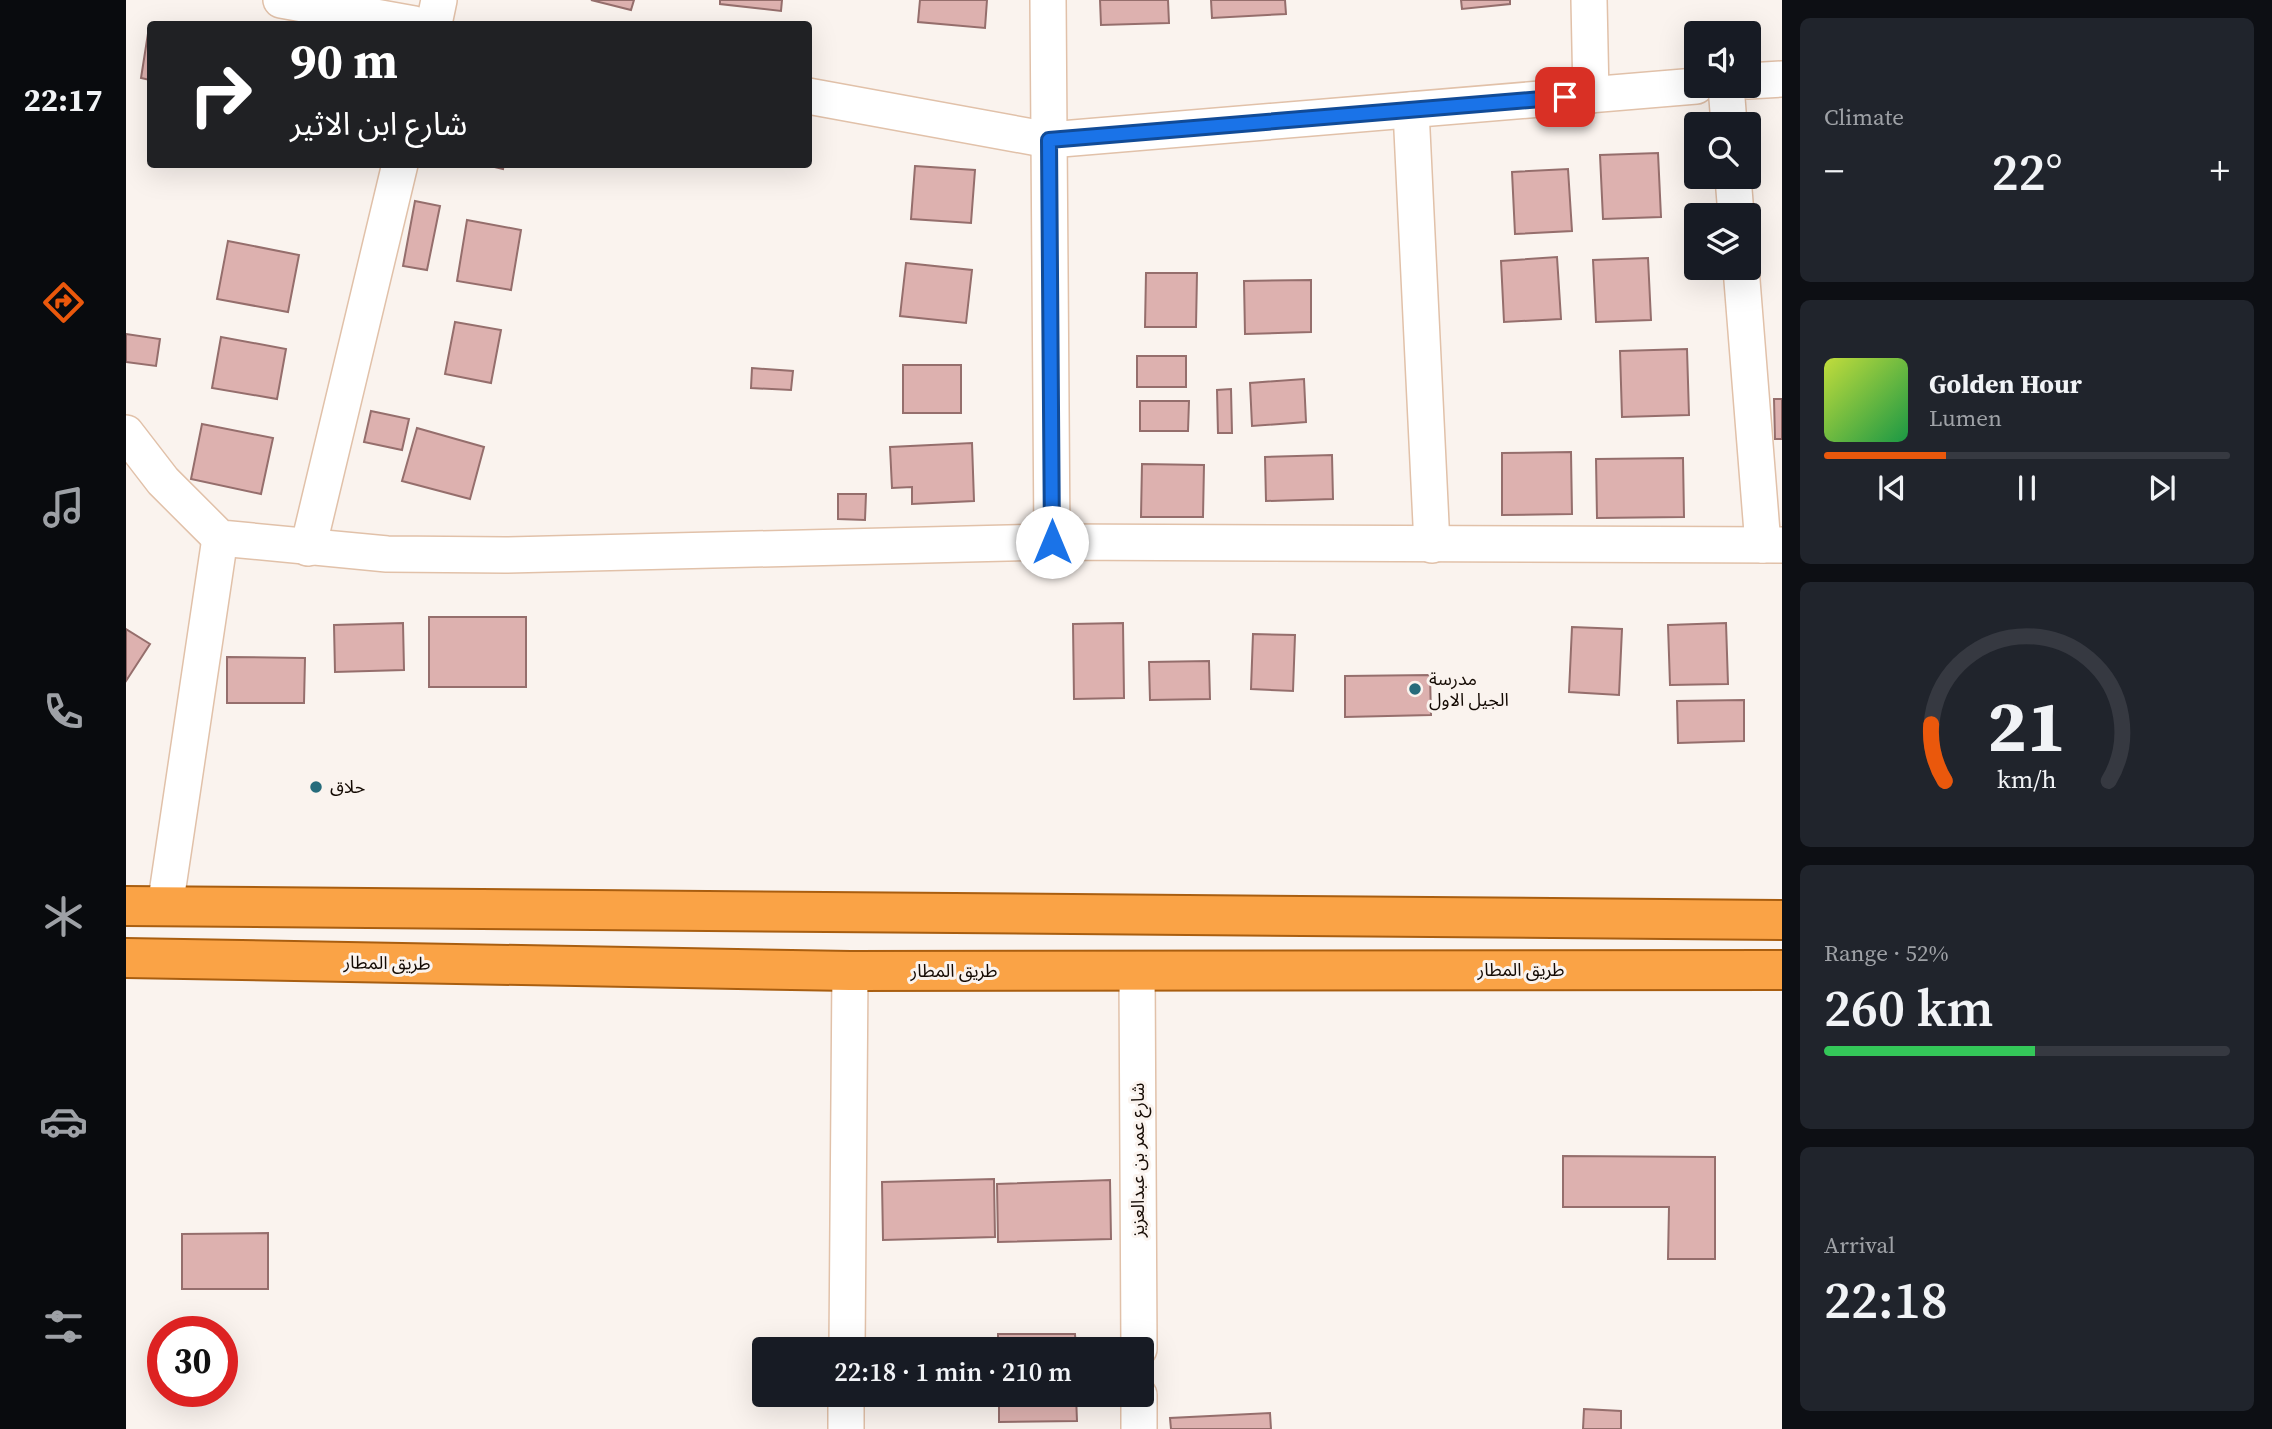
<!DOCTYPE html>
<html lang="en">
<head>
<meta charset="utf-8">
<style>
  :root { --surface:#171b24; --page:#20242c; --text:#f1f3f6; --muted:#9ea1a6; --line:#363941; --accent:#ea580c }
  body { margin:0; font-family:"Source Serif 4","Noto Sans Arabic",serif; background:var(--page); color:var(--text); height:100vh; display:flex; flex-direction:column; font-size:26px; white-space:nowrap }
  * { box-sizing:border-box; margin:0 }
  p { font-size:23px; color:var(--muted) }
  .icon { flex:none; width:38px; height:38px; fill:none; stroke:currentColor; stroke-width:2; stroke-linecap:round; stroke-linejoin:round }
  .map { position:relative; flex:1; overflow:hidden }
  .panel { display:flex; flex-direction:column; gap:18px; padding:18px; background:#0d0f14; width:490px }
  .panel>* { flex:none }
  .guide { position:absolute; left:21px; top:21px; width:665px; height:147px; border-radius:7px; box-shadow:0 7px 28px #0002; background:#202124; color:#fff; overflow:hidden }
  .tools { position:absolute; left:1558px; top:21px; display:grid; gap:14px }
  .tools a { display:grid; place-items:center; width:77px; height:77px; border-radius:7px; background:var(--surface); box-shadow:0 7px 28px #0002; font-size:35px }
  .speed { position:absolute; left:21px; top:1316px; display:flex; gap:14px; font-size:35px; font-weight:700; text-align:center }
  .speed>* { display:grid; place-content:center; width:91px; height:91px; border-radius:50%; background:var(--surface); box-shadow:0 7px 28px #0002; line-height:1 }
  .speed .limit { border:10px solid #d22; background:#fff; color:#111 }
  .pin { position:absolute; display:grid; place-items:center; width:60px; height:60px; color:#fff; margin:-30px; border-radius:14px; box-shadow:0 4px 10px #0006 }
  .me { position:absolute; width:77px; margin:-38px; rotate:0deg; stroke-linejoin:round; filter:drop-shadow(0 0 5px #0008) }
  .turn { display:flex; align-items:center; gap:24px; height:147px; padding:0 28px; font-size:32px }
  .turn .icon { width:91px; height:91px; stroke-width:2.5 }
  .turn b { display:block; font-size:49px; line-height:60px }
  .big { font-size:52px; font-weight:600; line-height:1.1 }
  .panel .widget { flex:1; display:flex; flex-direction:column; justify-content:center; gap:10px; min-width:0; padding:0 24px; border-radius:10px; background:var(--page) }
  .panel .dial { align-items:center; gap:0 }
  .dial svg { height:182px; overflow:visible; fill:none; stroke:var(--line); stroke-width:7; stroke-linecap:round; text-anchor:middle }
  .dial text { fill:var(--text); stroke:none }
  .song { display:flex; align-items:center; gap:21px }
  .cover { width:84px; height:84px; border-radius:10px; background:linear-gradient(135deg,hsl(70 70% 55%),hsl(140 70% 35%)) }
  .played { height:7px; border-radius:4px; background:linear-gradient(90deg,var(--accent) 30%,var(--line) 30%) }
  .keys { display:flex; justify-content:space-around; direction:ltr }
  .heat { display:flex; justify-content:space-between; align-items:center; font-size:38px; direction:ltr }
  .charge { height:10px; border-radius:5px; background:linear-gradient(90deg,#34c759 52%,var(--line) 0) }
  .trip { position:absolute; left:626px; top:1337px; width:402px; height:70px; border-radius:7px; background:var(--surface); box-shadow:0 7px 28px #0002; font-weight:600; line-height:70px; text-align:center }
  main { display:flex; flex:1; min-height:0 }
  .tabs { display:flex; flex-direction:column; width:126px; justify-content:space-around; align-items:center; background:#090b0e; color:var(--muted) }
  .tabs .icon { width:49px; height:49px }
  .tabs .selected { color:var(--accent) }
  .tabs b { font-size:32px; color:var(--text) }
  .map>svg:first-child { display:block }
  .building { fill:#ddb1af; stroke:#956e6c; stroke-width:2 }
  .lines { fill:none; stroke-linecap:round; stroke-linejoin:round }
  .minor-casing { stroke:#e1c1a9; stroke-width:38 }
  .trunk-casing { stroke:#a95e10; stroke-width:42 }
  .minor { stroke:#fff; stroke-width:35 }
  .trunk { stroke:#faa346; stroke-width:38 }
  .route-casing { stroke:#114b97; stroke-width:18 }
  .route { stroke:#1a73e8; stroke-width:12 }
  .poi-dot { fill:#266b7b; stroke:#faf3ee; stroke-width:2.5 }
  .labels { text-anchor:middle; stroke-width:6; stroke-linejoin:round; paint-order:stroke }
  .poi-label { font-size:18px; fill:#140a03; stroke:#faf3ee; text-anchor:start }
  .street-label { font-size:18px; fill:#140a03; stroke:#faf3ee }
</style>
</head>
<body>
<main>
<nav class="tabs">
<b>22:17</b>
<svg class="icon selected" aria-label="directions" viewBox="0 0 24 24"><path d="M12 3l9 9-9 9-9-9zM9 14v-3h6M13 9l2 2-2 2"/></svg>
<svg class="icon" aria-label="music" viewBox="0 0 24 24"><path d="M9 18V5l10-2v13"/><circle cx="6" cy="18" r="3"/><circle cx="16" cy="16" r="3"/></svg>
<svg class="icon" aria-label="phone" viewBox="0 0 24 24"><path d="M5 4h4l2 5-3 2q2 4 5 5l2-3 5 2v4C11 20 4 13 5 4z"/></svg>
<svg class="icon" aria-label="climate" viewBox="0 0 24 24"><path d="M12 3v18M4 7l16 10M4 17L20 7"/></svg>
<svg class="icon" aria-label="car" viewBox="0 0 24 24"><path d="M5 17H2v-5l4-1 3-4h7l3 4 3 1v5h-3M9 17h6M6 11h13"/><circle cx="7" cy="17" r="2"/><circle cx="17" cy="17" r="2"/></svg>
<svg class="icon" aria-label="filters" viewBox="0 0 24 24"><path d="M4 7h16M4 17h16"/><circle cx="9" cy="7" r="2"/><circle cx="15" cy="17" r="2"/></svg>
</nav>
<div class="map">
<svg width="1656" height="1429" viewBox="0 0 1656 1429">
  <rect width="100%" height="100%" fill="#faf3ee"/>
  <g class="building">
    <path d="M465,0H508L505,10Z"/>
    <path d="M594,0H656L655,11L594,4Z"/>
    <path d="M794,0H861L859,28L792,22Z"/>
    <path d="M974,0H1042L1043,23L975,25Z"/>
    <path d="M1085,0H1159L1160,14L1086,18Z"/>
    <path d="M1335,0H1384V4L1336,9Z"/>
    <path d="M23,27H24V80L15,78Z"/>
    <path d="M1532,153L1535,217L1477,219L1474,155Z"/>
    <path d="M356,164H378L377,169Z"/>
    <path d="M789,166L849,170L845,223L785,219Z"/>
    <path d="M1442,169L1446,231L1389,234L1386,172Z"/>
    <path d="M289,201L314,206L301,270L277,266Z"/>
    <path d="M341,220L395,230L385,290L331,281Z"/>
    <path d="M102,241L173,255L162,312L91,299Z"/>
    <path d="M1431,257L1435,319L1378,322L1375,261Z"/>
    <path d="M1522,258L1525,320L1470,322L1467,260Z"/>
    <path d="M780,263L846,270L840,323L774,316Z"/>
    <path d="M1020,273H1071L1070,327H1019Z"/>
    <path d="M1185,280V332L1119,334L1118,281Z"/>
    <path d="M329,322L375,330L365,383L319,374Z"/>
    <path d="M0,334L34,339L30,366L0,362Z"/>
    <path d="M95,337L160,349L151,399L86,388Z"/>
    <path d="M1561,349L1563,415L1496,417L1494,351Z"/>
    <rect x="1011" y="356" width="49" height="31"/>
    <rect x="777" y="365" width="58" height="48"/>
    <path d="M626,368L667,371L665,390L625,388Z"/>
    <path d="M1178,379L1180,422L1126,426L1124,383Z"/>
    <path d="M1105,389L1106,433H1092L1091,390Z"/>
    <path d="M1648,399H1656V439H1649Z"/>
    <path d="M1014,401H1063L1062,431H1014Z"/>
    <path d="M245,411L283,419L276,450L238,442Z"/>
    <path d="M76,424L147,438L135,494L65,479Z"/>
    <path d="M291,428L358,447L344,499L276,481Z"/>
    <path d="M846,443L848,501L786,504V487L766,488L764,447Z"/>
    <path d="M1445,452L1446,514L1376,515V453Z"/>
    <path d="M1206,455L1207,499L1140,501L1139,457Z"/>
    <path d="M1557,458L1558,517L1471,518L1470,459Z"/>
    <path d="M1016,464L1078,465L1077,517H1015Z"/>
    <path d="M712,494H740L739,520L712,519Z"/>
    <rect x="303" y="617" width="97" height="70"/>
    <path d="M277,623L278,670L209,672L208,625Z"/>
    <path d="M997,623L998,698L948,699L947,624Z"/>
    <path d="M1600,623L1602,684L1544,685L1542,625Z"/>
    <path d="M1446,627L1496,629L1493,695L1443,692Z"/>
    <path d="M0,629L24,644L0,681Z"/>
    <path d="M1127,634L1169,635L1167,691L1125,689Z"/>
    <path d="M101,657L179,658L178,703H101Z"/>
    <path d="M1083,661L1084,699L1024,700L1023,662Z"/>
    <path d="M1304,675L1305,715L1219,717V676Z"/>
    <path d="M1618,700V741L1552,743L1551,701Z"/>
    <path d="M1437,1156L1589,1157V1259H1542L1543,1207H1437Z"/>
    <path d="M868,1179L869,1237L757,1240L756,1182Z"/>
    <path d="M984,1180L985,1239L872,1242L871,1184Z"/>
    <path d="M142,1233V1289H56V1234Z"/>
    <path d="M872,1334H949L950,1349H872Z"/>
    <path d="M873,1395H950L951,1421L873,1422Z"/>
    <path d="M1458,1409L1495,1411V1429H1457Z"/>
    <path d="M1144,1413L1145,1429H1045L1044,1418Z"/>
  </g>
  <g class="lines">
    <defs>
      <g id="minor">
        <path d="M155,0L288,24"/>
        <path d="M922,0L926,542"/>
        <path d="M1463,0L1465,95"/>
        <path d="M308,24L313,0"/>
        <path d="M1622,81L1656,79"/>
        <path d="M1600,86L1603,124"/>
        <path d="M682,96L923,140L1570,86"/>
        <path d="M1285,110L1306,545"/>
        <path d="M1607,177L1610,215"/>
        <path d="M1615,268L1637,545"/>
        <path d="M0,433L37,481L94,538L261,554L379,555L926,542L1656,545"/>
        <path d="M182,548L274,164"/>
        <path d="M39,907L94,538"/>
        <path d="M1011,971L1013,1349"/>
        <path d="M721,1349L724,971"/>
        <path d="M1013,1395V1429"/>
        <path d="M720,1429V1395"/>
      </g>
      <g id="trunk">
        <path d="M0,906L1656,920"/>
        <path d="M0,958L724,971L1656,970"/>
      </g>
    </defs>
    <use href="#minor" class="minor-casing"/>
    <use href="#trunk" class="trunk-casing"/>
    <use href="#minor" class="minor"/>
    <use href="#trunk" class="trunk"/>
  </g>
  <g class="lines">
    <defs>
      <path id="route" d="M926,542L923,140L1439,97"/>
    </defs>
    <use href="#route" class="route-casing"/>
    <use href="#route" class="route"/>
  </g>
  <g class="poi-dot">
    <circle cx="1289" cy="689" r="7"/>
    <circle cx="190" cy="787" r="7"/>
  </g>
  <g class="labels">
    <g class="poi-label">
      <text x="1303" y="685">مدرسة<tspan x="1303" dy="21">الجيل الاول</tspan></text>
      <text x="204" y="793">حلاق</text>
    </g>
    <g class="street-label">
      <text transform="translate(261 963) rotate(1)" y="6">طريق المطار</text>
      <text x="1395" y="976">طريق المطار</text>
      <text x="828" y="977">طريق المطار</text>
      <text transform="translate(1012 1160) rotate(-90)" y="6">شارع عمر بن عبدالعزيز</text>
    </g>
  </g>
</svg>
<div class="tools">
<a><svg class="icon" aria-label="sound" viewBox="0 0 24 24"><path d="M4 9h4l5-4v14l-5-4H4zM17 9q2 3 0 6"/></svg></a>
<a><svg class="icon" aria-label="search" viewBox="0 0 24 24"><circle cx="10" cy="10" r="6"/><path d="M15 15l6 6"/></svg></a>
<a><svg class="icon" aria-label="layers" viewBox="0 0 24 24"><path d="M12 4l9 5-9 5-9-5zM3 14l9 5 9-5"/></svg></a>
</div>
<div class="speed"><div class="limit">30</div></div>
<div class="pin" style="left:1439px;top:97px;background:#d93025"><svg class="icon" aria-label="arrive" viewBox="0 0 24 24"><path d="M6 21V4h12l-3 4 3 4H6"/></svg></div>
<svg class="me" style="left:926px;top:542px" viewBox="-20 -20 40 40"><circle r="19" fill="#fff"/><path d="M0-13L10 11 0 6-10 11z" fill="#1a73e8"/></svg>
<div class="trip">22:18 · 1 min · 210 m</div>
<div class="guide">
<div class="turn"><svg class="icon" aria-label="right" viewBox="0 0 24 24"><path d="M7 20v-9h11M14 6l5 5-5 5"/></svg><div><b>90 m</b>شارع ابن الاثير</div></div>
</div>
</div>
<section class="panel">
<div class="widget"><p>Climate</p>
<div class="heat"><a>−</a><b class="big">22°</b><a>+</a></div>
</div>
<div class="widget">
<div class="song"><i class="cover"></i><div><b>Golden Hour</b><p>Lumen</p></div></div>
<div class="played"></div>
<div class="keys"><svg class="icon" aria-label="previous" viewBox="0 0 24 24"><path d="M18 5L8 12l10 7zM5 5v14"/></svg><svg class="icon" aria-label="pause" viewBox="0 0 24 24"><path d="M8 5v14M16 5v14"/></svg><svg class="icon" aria-label="next" viewBox="0 0 24 24"><path d="M6 5l10 7-10 7zM19 5v14"/></svg></div>
</div>
<div class="widget dial"><svg viewBox="0 0 100 80">
<path d="M14 69A42 42 0 1 1 86 69"/>
<path d="M14 69A42 42 0 0 1 8 44" stroke="#ea580c"/>
<text x="50" y="56" font-size="32" font-weight="700">21</text>
<text x="50" y="72" font-size="11">km/h</text>
</svg></div>
<div class="widget"><p>Range · 52%</p><b class="big">260 km</b><div class="charge"></div></div>
<div class="widget"><p>Arrival</p><b class="big">22:18</b></div>
</section>
</main>
</body>
</html>
